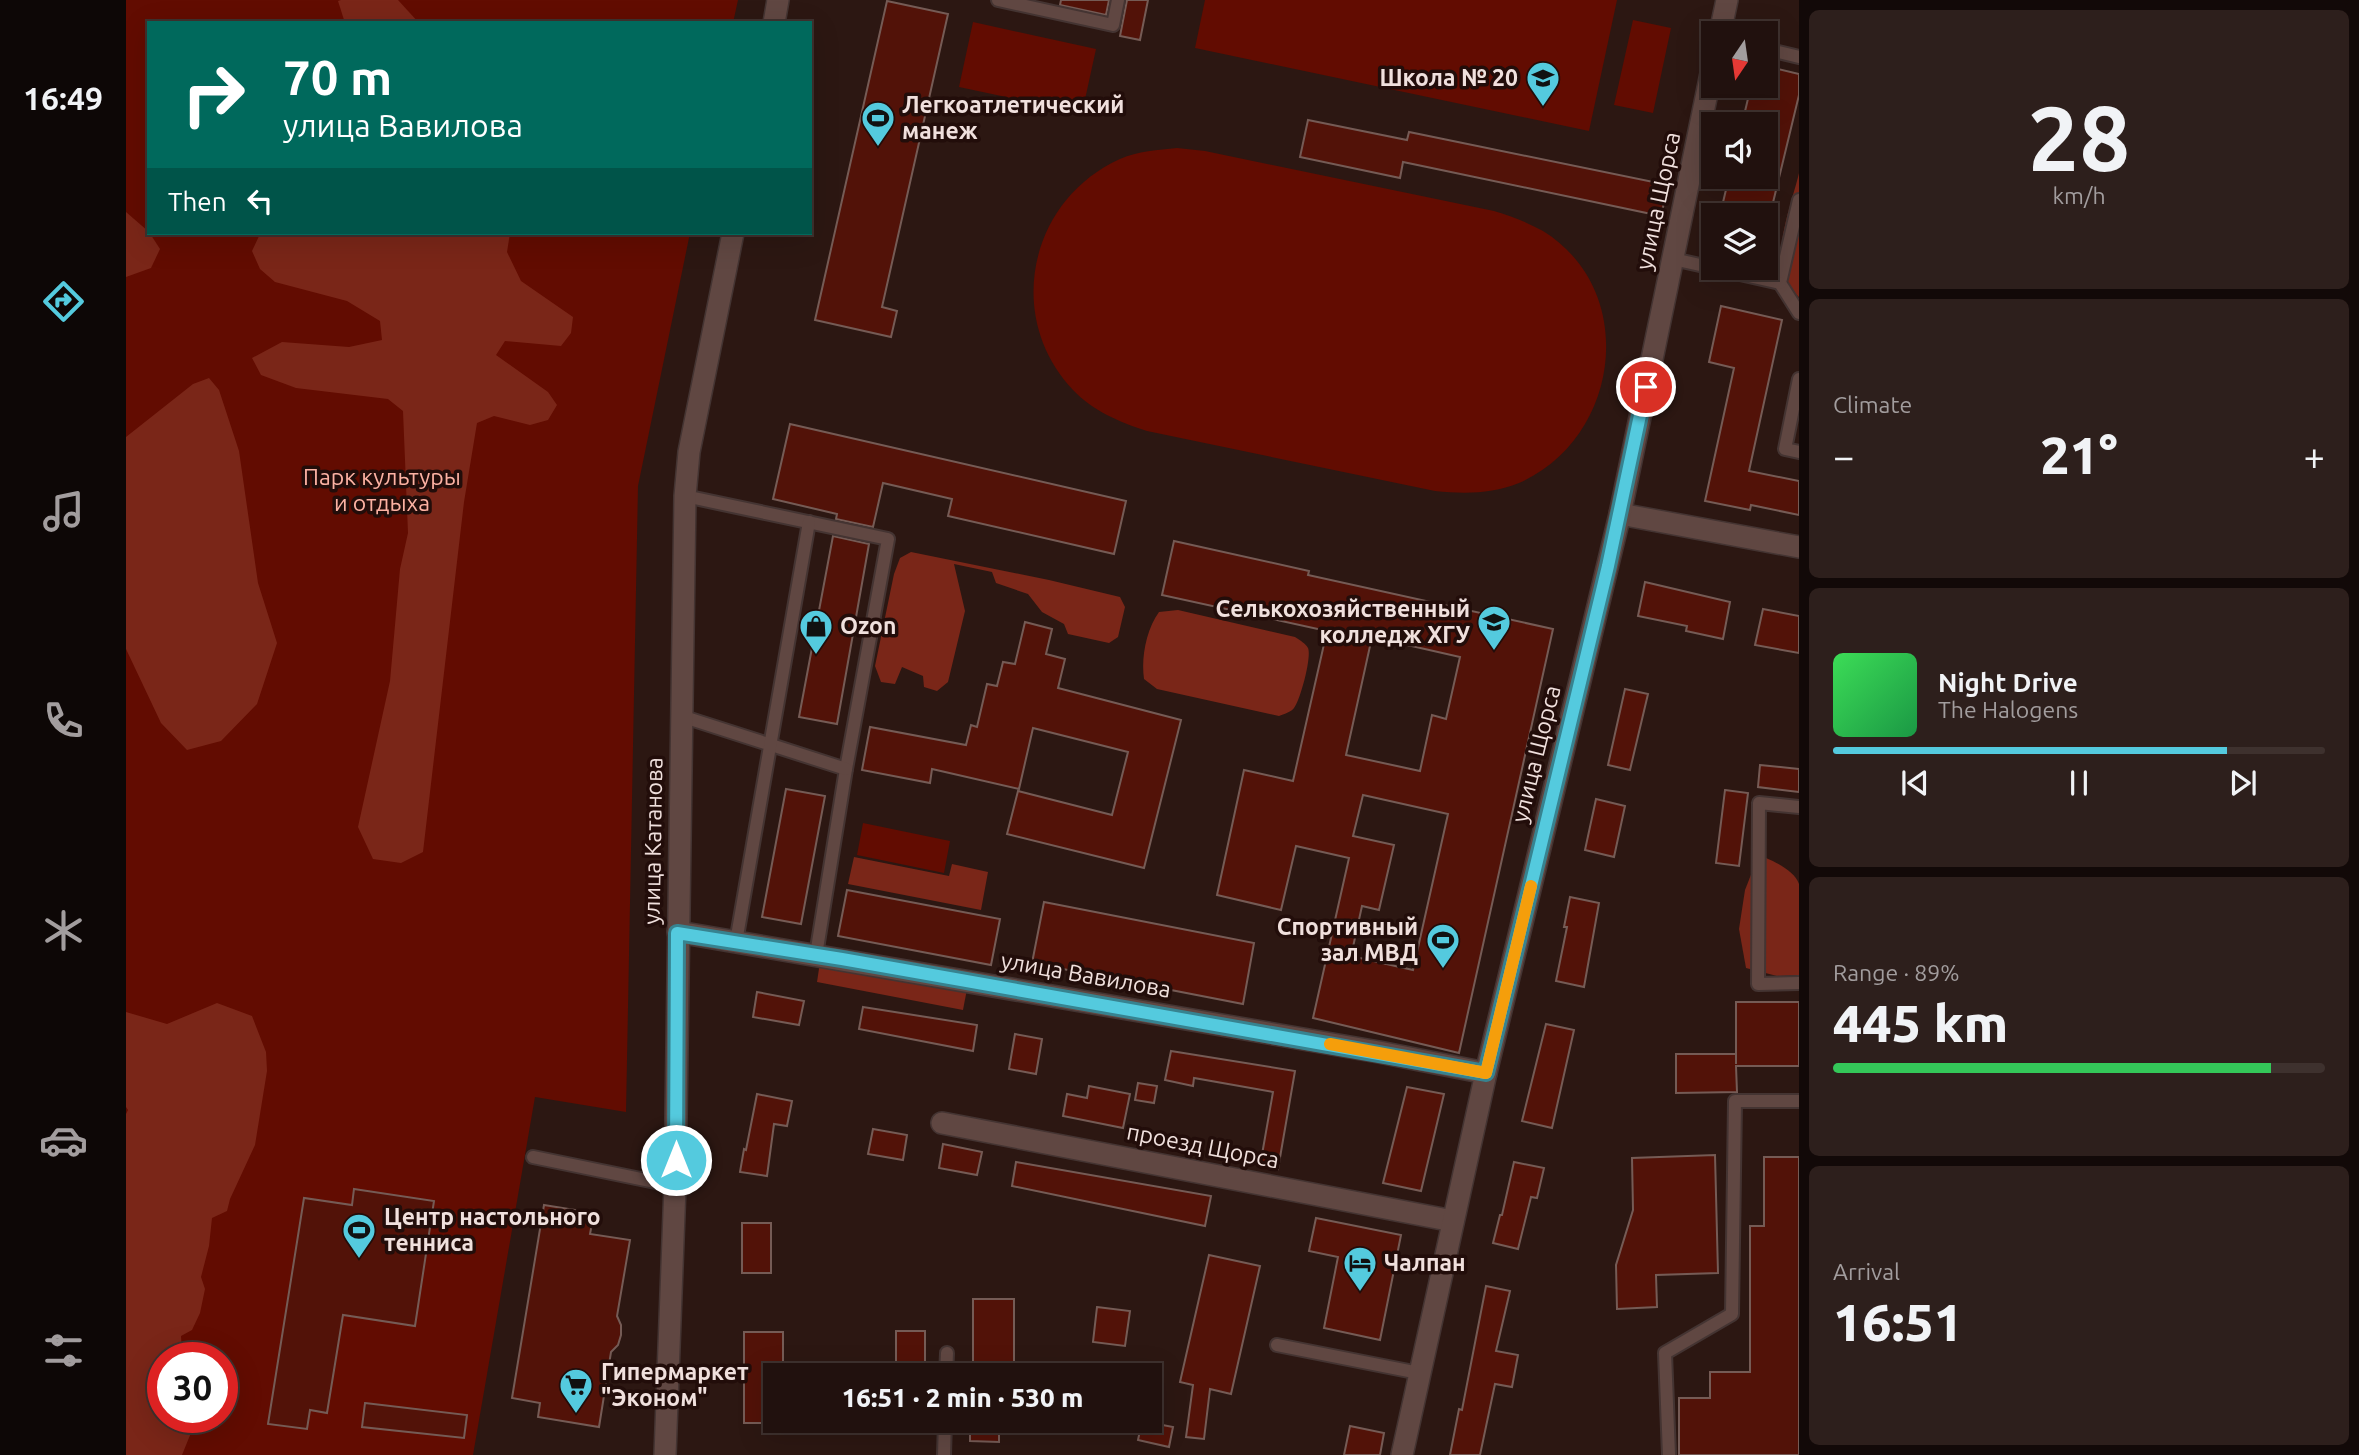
<!DOCTYPE html>
<html lang="en">
<head>
<meta charset="utf-8">
<style>
  :root { --surface:#21110e; --page:#2d1f1c; --text:#f1f3f6; --muted:#a29d9e; --line:#3e312e; --accent:#54cade }
  body { margin:0; font-family:Ubuntu,sans-serif; background:var(--page); color:var(--text); height:100vh; display:flex; flex-direction:column; font-size:26px; white-space:nowrap }
  * { box-sizing:border-box; margin:0 }
  p { font-size:23px; color:var(--muted) }
  .icon { flex:none; width:38px; height:38px; fill:none; stroke:currentColor; stroke-width:2; stroke-linecap:round; stroke-linejoin:round }
  .map { position:relative; flex:1; overflow:hidden }
  .details { display:flex; flex-direction:column; gap:10px; padding:10px; background:#120908; width:560px }
  .details>* { flex:none }
  .banner { position:absolute; left:21px; top:21px; width:665px; height:214px; border-radius:0px; box-shadow:0 7px 28px #0002,0 0 0 2px var(--line); background:#00695c; color:#fff; overflow:hidden }
  .needle { width:46px; rotate:193deg }
  .buttons { position:absolute; left:1575px; top:21px; display:grid; gap:14px }
  .buttons a { display:grid; place-items:center; width:77px; height:77px; border-radius:0px; background:var(--surface); box-shadow:0 7px 28px #0002,0 0 0 2px var(--line); font-size:35px }
  .speed { position:absolute; left:21px; top:1342px; display:flex; gap:14px; font-size:35px; font-weight:700; text-align:center }
  .speed>* { display:grid; place-content:center; width:91px; height:91px; border-radius:50%; background:var(--surface); box-shadow:0 7px 28px #0002,0 0 0 2px var(--line); line-height:1 }
  .speed .limit { border:10px solid #d22; background:#fff; color:#111 }
  .pin { position:absolute; display:grid; place-items:center; width:60px; height:60px; color:#fff; margin:-30px; border:4px solid #fff; border-radius:50%; box-shadow:0 2px 7px #0007 }
  .me { position:absolute; width:77px; margin:-38px; rotate:0deg; stroke-linejoin:round; filter:drop-shadow(0 0 5px #0008) }
  .turn { display:flex; align-items:center; gap:24px; height:147px; padding:0 21px; font-size:32px }
  .turn .icon { width:91px; height:91px; stroke-width:2.5 }
  .turn b { display:block; font-size:49px; line-height:60px }
  .then { display:flex; align-items:center; height:66px; padding:0 21px; background:#0003; gap:14px; font-size:26px }
  .big { font-size:52px; font-weight:800; line-height:1.1 }
  .details .tile { flex:1; display:flex; flex-direction:column; justify-content:center; gap:10px; min-width:0; padding:0 24px; border-radius:10px; background:var(--page) }
  .details .dial { align-items:center; gap:0 }
  .dial b { font-size:91px; line-height:1 }
  .song { display:flex; align-items:center; gap:21px }
  .cover { width:84px; height:84px; border-radius:10px; background:linear-gradient(135deg,hsl(130 70% 55%),hsl(140 70% 35%)) }
  .played { height:7px; border-radius:4px; background:linear-gradient(90deg,var(--accent) 80%,var(--line) 80%) }
  .keys { display:flex; justify-content:space-around; direction:ltr }
  .heat { display:flex; justify-content:space-between; align-items:center; font-size:38px; direction:ltr }
  .charge { height:10px; border-radius:5px; background:linear-gradient(90deg,#34c759 89%,var(--line) 0) }
  .trip { position:absolute; left:637px; top:1363px; width:399px; height:70px; border-radius:0px; background:var(--surface); box-shadow:0 7px 28px #0002,0 0 0 2px var(--line); font-weight:800; line-height:70px; text-align:center }
  main { display:flex; flex:1; min-height:0 }
  .dock { display:flex; flex-direction:column; width:126px; justify-content:space-around; align-items:center; background:#0d0706; color:var(--muted) }
  .dock .icon { width:49px; height:49px }
  .dock .current { color:var(--accent) }
  .dock b { font-size:32px; color:var(--text) }
  .map>svg:first-child { display:block }
  .green { fill:#620c01; fill-rule:evenodd }
  .forest { fill:#7a2618 }
  .building { fill:#521208; stroke:#755b55; stroke-width:2; fill-rule:evenodd }
  .lines { fill:none; stroke-linecap:round; stroke-linejoin:round }
  .service-casing { stroke:#443432; stroke-width:16 }
  .minor-casing { stroke:#443432; stroke-width:24 }
  .service { stroke:#604742; stroke-width:12 }
  .minor { stroke:#604742; stroke-width:21 }
  .route-casing { stroke:#378390; stroke-width:18 }
  .route { stroke:#54cade; stroke-width:12 }
  .slow { stroke:#f59e0b; stroke-width:12 }
  .labels { text-anchor:middle; stroke-width:7; stroke-linejoin:round; paint-order:stroke }
  .poi-label { font-size:23px; font-weight:bold; fill:#f0e0dd; stroke:#220d0a; text-anchor:start }
  .street-label { font-size:23px; fill:#f0e0dd; stroke:#220d0a }
  .park-label { font-size:23px; fill:#fdb2a3; stroke:#220d0a }
</style>
</head>
<body>
<main>
<nav class="dock">
<b>16:49</b>
<svg class="icon current" aria-label="directions" viewBox="0 0 24 24"><path d="M12 3l9 9-9 9-9-9zM9 14v-3h6M13 9l2 2-2 2"/></svg>
<svg class="icon" aria-label="music" viewBox="0 0 24 24"><path d="M9 18V5l10-2v13"/><circle cx="6" cy="18" r="3"/><circle cx="16" cy="16" r="3"/></svg>
<svg class="icon" aria-label="phone" viewBox="0 0 24 24"><path d="M5 4h4l2 5-3 2q2 4 5 5l2-3 5 2v4C11 20 4 13 5 4z"/></svg>
<svg class="icon" aria-label="climate" viewBox="0 0 24 24"><path d="M12 3v18M4 7l16 10M4 17L20 7"/></svg>
<svg class="icon" aria-label="car" viewBox="0 0 24 24"><path d="M5 17H2v-5l4-1 3-4h7l3 4 3 1v5h-3M9 17h6M6 11h13"/><circle cx="7" cy="17" r="2"/><circle cx="17" cy="17" r="2"/></svg>
<svg class="icon" aria-label="filters" viewBox="0 0 24 24"><path d="M4 7h16M4 17h16"/><circle cx="9" cy="7" r="2"/><circle cx="15" cy="17" r="2"/></svg>
</nav>
<div class="map">
<svg width="1673" height="1455" viewBox="0 0 1673 1455">
  <rect width="100%" height="100%" fill="#2c1712"/>
  <g class="green">
    <path d="M0,0H612L607,23H23V233H564L512,486L500,1112L409,1097L347,1455H0ZM37,1358H96V1418H37Z"/>
    <path d="M1079,0H1491L1463,131L1069,48Z"/>
    <path d="M1507,20L1545,28L1527,113L1488,105Z"/>
    <path d="M847,22L970,49L956,113L833,87Z"/>
    <path d="M1051,148L1079,151L1368,211C1385,216 1401,222 1417,231C1514,291 1494,439 1393,483C1366,494 1338,494 1309,491L1021,431C993,422 967,411 947,390C878,317 903,200 994,159C1012,151 1032,150 1051,148Z"/>
    <path d="M737,823L824,841L818,873L731,855Z"/>
  </g>
  <g class="forest">
    <path d="M215,0H272L293,23H219L212,1Z"/>
    <path d="M1673,173V297C1669,293 1664,290 1661,286C1644,258 1666,203 1673,173Z"/>
    <path d="M0,212L23,232L34,249L25,268L0,277Z"/>
    <path d="M384,233L381,252L395,281L447,317L445,333L435,346L379,341L370,355L422,392L431,405L422,420L404,425L368,416L351,423L338,502L297,852L275,863L247,859L232,827L264,681L274,569L282,533L277,411L262,399L170,388L135,375L126,358L156,342L223,347L256,340L254,321L221,301L149,282L134,269L126,251L134,234Z"/>
    <path d="M83,378L93,390L113,451L132,583L151,643L131,704L95,741L61,750L35,723L0,649V437L67,384Z"/>
    <path d="M785,552L923,580L994,597L999,607L992,637L983,643L942,634L938,624L916,612L902,594L870,583L866,572L828,564L839,611L822,682L811,691L798,687L797,676L776,667L769,684L755,682L749,666L768,574L774,558Z"/>
    <path d="M1052,610L1169,637C1174,640 1180,644 1182,648C1186,657 1174,701 1168,708C1165,712 1158,714 1153,716L1031,689L1018,679C1015,658 1020,630 1033,612Z"/>
    <path d="M728,857L823,876L826,864L862,872L855,910L722,884Z"/>
    <path d="M1640,858C1652,863 1669,872 1673,884V975L1651,976L1620,968L1613,929L1619,890L1630,862Z"/>
    <path d="M694,962L841,989L837,1010L691,982Z"/>
    <path d="M91,1003L126,1016L140,1052L141,1071L129,1145L104,1199L101,1211L86,1218L83,1246L75,1277L79,1289L74,1313L66,1330L55,1336L56,1352L64,1358H37V1418H71L56,1455H0V1114L2,1110L0,1107V1012L41,1024Z"/>
  </g>
  <g class="building">
    <path d="M935,0H983L980,15L934,5Z"/>
    <path d="M1001,0H1022L1014,40L994,36Z"/>
    <path d="M761,1L822,14L756,307L771,311L765,337L689,320Z"/>
    <path d="M1640,66L1673,74V95L1644,215H1594L1603,177H1640V124H1616L1625,86H1640Z"/>
    <path d="M1182,120L1281,140L1283,132L1542,185L1535,216L1277,162L1274,178L1174,157Z"/>
    <path d="M1595,306L1656,320L1623,471L1673,481V515L1625,505L1624,510L1579,501L1608,368L1583,362Z"/>
    <path d="M664,424L1000,501L988,554L822,516L826,499L757,483L747,527L710,519L711,514L647,499Z"/>
    <path d="M707,536L743,544L711,724L673,717Z"/>
    <path d="M1048,541L1183,571L1182,575L1427,629L1333,1053L1187,1018L1223,858L1170,846L1155,910L1091,895L1118,770L1167,781L1201,631L1036,595ZM1246,637L1334,657L1320,719L1306,715L1294,771L1220,755ZM1237,795L1322,814L1287,970L1225,956L1236,906L1253,910L1268,845L1227,836Z"/>
    <path d="M1519,582L1604,602L1597,639L1560,631L1561,626L1512,616Z"/>
    <path d="M1637,609L1673,616V653L1629,645Z"/>
    <path d="M899,622L926,629L920,654L939,659L932,688L1055,720L1018,868L881,834L892,791L986,815L1002,752L907,728L893,789L806,769L804,783L736,770L744,727L840,745L845,725L851,727L861,684L871,686L877,662L889,664Z"/>
    <path d="M1499,689L1522,694L1504,770L1482,765Z"/>
    <path d="M1634,765L1673,769V792L1632,787Z"/>
    <path d="M660,789L699,796L675,924L636,917Z"/>
    <path d="M1599,790L1622,793L1613,866L1590,863Z"/>
    <path d="M1470,799L1499,806L1488,857L1459,850Z"/>
    <path d="M721,890L874,919L865,965L712,936Z"/>
    <path d="M1444,897L1473,903L1458,987L1430,981L1441,927H1438Z"/>
    <path d="M918,902L1128,943L1117,1004L906,963Z"/>
    <path d="M631,992L678,1001L673,1025L627,1017Z"/>
    <path d="M1610,1002H1673V1066H1610L1611,1092L1550,1093V1054H1610V1064Z"/>
    <path d="M737,1007L851,1025L847,1051L733,1029Z"/>
    <path d="M1420,1024L1448,1030L1426,1128L1396,1121Z"/>
    <path d="M889,1034L916,1039L910,1074L883,1069Z"/>
    <path d="M1045,1051L1169,1071L1152,1169L1134,1166L1147,1092L1068,1078L1067,1086L1039,1080Z"/>
    <path d="M1012,1083L1031,1086L1028,1103L1009,1100Z"/>
    <path d="M963,1086L1004,1094L997,1128L937,1116L941,1094L961,1098Z"/>
    <path d="M1281,1087L1318,1094L1295,1191L1257,1183Z"/>
    <path d="M631,1094L666,1101L661,1126L648,1124L641,1176L614,1172L618,1149L620,1150Z"/>
    <path d="M747,1129L781,1135L777,1160L742,1154Z"/>
    <path d="M817,1144L856,1152L851,1175L813,1168Z"/>
    <path d="M1589,1155L1592,1273L1530,1275L1531,1307L1491,1309L1490,1265L1507,1210L1506,1158Z"/>
    <path d="M1638,1157H1673V1455H1553V1398H1584V1372H1624V1226H1638Z"/>
    <path d="M890,1162L1085,1196L1079,1226L886,1186Z"/>
    <path d="M1388,1162L1418,1168L1411,1198L1405,1197L1392,1249L1367,1243L1374,1215H1376Z"/>
    <path d="M228,1189L308,1201L289,1326L217,1315L201,1413L184,1410L181,1429L142,1424L178,1198L226,1205Z"/>
    <path d="M418,1205L468,1213L464,1234L504,1240L491,1316L495,1325V1335L492,1345L485,1352L473,1427L412,1417L414,1403L386,1398Z"/>
    <path d="M1190,1218L1275,1235L1254,1340L1198,1328L1212,1257L1183,1251Z"/>
    <rect x="616" y="1223" width="29" height="50"/>
    <path d="M1083,1255L1134,1266L1105,1394L1084,1389L1078,1439L1060,1437L1067,1385L1054,1382Z"/>
    <path d="M1360,1286L1384,1291L1370,1351L1392,1355L1386,1387L1369,1384L1354,1455H1324L1333,1409L1336,1410Z"/>
    <rect x="847" y="1299" width="41" height="74"/>
    <path d="M971,1307L1004,1311L999,1346L967,1342Z"/>
    <rect x="770" y="1331" width="29" height="32"/>
    <path d="M618,1332H657V1363H646V1423H618Z"/>
    <path d="M239,1403L341,1415L338,1438L236,1427Z"/>
    <path d="M844,1421H873V1442L844,1441Z"/>
    <path d="M1016,1421L1047,1427L1043,1447L1012,1440Z"/>
    <path d="M1224,1426L1258,1433L1254,1455H1218Z"/>
  </g>
  <g class="lines">
    <defs>
      <g id="service">
        <path d="M872,0L987,25L992,0"/>
        <path d="M1640,49L1673,57"/>
        <path d="M1673,200L1654,283L1673,313"/>
        <path d="M1547,259L1654,283"/>
        <path d="M1673,379L1659,449L1673,452"/>
        <path d="M559,496L762,539L720,769L690,955"/>
        <path d="M555,716L720,769"/>
        <path d="M1673,807L1633,803L1632,984L1673,983"/>
        <path d="M610,942L683,522"/>
        <path d="M407,1157L549,1186"/>
        <path d="M1151,1345L1293,1373"/>
        <path d="M820,1376L821,1353"/>
        <path d="M818,1455L819,1421"/>
        <path d="M1543,1455L1539,1353L1606,1314L1609,1101H1673"/>
      </g>
      <g id="minor">
        <path d="M648,23L652,0"/>
        <path d="M1594,33L1601,0"/>
        <path d="M1494,514L1673,547"/>
        <path d="M552,932L1253,1052L1360,1073"/>
        <path d="M816,1123L1327,1221"/>
        <path d="M539,1455L549,1186L559,496L563,452L607,233"/>
        <path d="M1276,1455L1360,1073L1494,514L1587,64"/>
      </g>
    </defs>
    <use href="#service" class="service-casing"/>
    <use href="#minor" class="minor-casing"/>
    <use href="#service" class="service"/>
    <use href="#minor" class="minor"/>
  </g>
  <g class="lines">
    <defs>
      <path id="route" d="M550,1160L551,933L716,959L1360,1073L1482,566L1520,387"/>
    </defs>
    <use href="#route" class="route-casing"/>
    <use href="#route" class="route"/>
    <path class="slow" d="M1204,1044L1360,1073L1405,886"/>
  </g>
  <defs>
    <symbol id="school-pin" viewBox="-11 -11 22 30"><path d="M0 17L-7.5 6A9.5 9.5 0 1 1 7.5 6Z" fill="#54cade" stroke="#220d0a"/><path d="M0-5L7-2L0 1L-7-2ZM-4 1L0 2.5L4 1V4Q0 6-4 4Z" fill="#111"/></symbol>
    <symbol id="stadium-pin" viewBox="-11 -11 22 30"><path d="M0 17L-7.5 6A9.5 9.5 0 1 1 7.5 6Z" fill="#54cade" stroke="#220d0a"/><path d="M0-5a6.5 5 0 1 0 0 10a6.5 5 0 1 0 0-10ZM-3.5-1.8h7v3.6h-7Z" fill="#111"/></symbol>
    <symbol id="university-pin" viewBox="-11 -11 22 30"><path d="M0 17L-7.5 6A9.5 9.5 0 1 1 7.5 6Z" fill="#54cade" stroke="#220d0a"/><path d="M0-5L7-2L0 1L-7-2ZM-4 1L0 2.5L4 1V4Q0 6-4 4Z" fill="#111"/></symbol>
    <symbol id="shop-pin" viewBox="-11 -11 22 30"><path d="M0 17L-7.5 6A9.5 9.5 0 1 1 7.5 6Z" fill="#54cade" stroke="#220d0a"/><path d="M-5-2.5h2.3a2.7 3.5 0 0 1 5.4 0H5L5.5 6h-11ZM-1.5-2.5h3a1.5 2.3 0 0 0-3 0Z" fill="#111"/></symbol>
    <symbol id="hotel-pin" viewBox="-11 -11 22 30"><path d="M0 17L-7.5 6A9.5 9.5 0 1 1 7.5 6Z" fill="#54cade" stroke="#220d0a"/><path d="M-6-4.5h1.5V1H6V5H4.5V3h-9V5H-6ZM-4 0a1.8 1.8 0 1 1 3.6 0ZM.5 0V-2.5h3Q6-2.5 6 0Z" fill="#111"/></symbol>
    <symbol id="supermarket-pin" viewBox="-11 -11 22 30"><path d="M0 17L-7.5 6A9.5 9.5 0 1 1 7.5 6Z" fill="#54cade" stroke="#220d0a"/><path d="M-6-5.5h2.5l.6 2H6L4.5 2H-2.5L-4.4-4H-6ZM-1.5 3.2a1.3 1.3 0 1 0 .1 0ZM3 3.2a1.3 1.3 0 1 0 .1 0Z" fill="#111"/></symbol>
  </defs>
  <g fill-rule="evenodd">
    <use href="#school-pin" x="1398" y="59" width="38" height="52"/>
    <use href="#stadium-pin" x="733" y="99" width="38" height="52"/>
    <use href="#university-pin" x="1349" y="603" width="38" height="52"/>
    <use href="#shop-pin" x="671" y="607" width="38" height="52"/>
    <use href="#stadium-pin" x="1298" y="921" width="38" height="52"/>
    <use href="#stadium-pin" x="214" y="1211" width="38" height="52"/>
    <use href="#hotel-pin" x="1215" y="1244" width="38" height="52"/>
    <use href="#supermarket-pin" x="431" y="1366" width="38" height="52"/>
  </g>
  <g class="labels">
    <g class="poi-label">
      <text x="1392" y="86" text-anchor="end">Школа № 20</text>
      <text x="776" y="113">Легкоатлетический<tspan x="776" dy="26">манеж</tspan></text>
      <text x="1344" y="617" text-anchor="end">Селькохозяйственный<tspan x="1344" dy="26">колледж ХГУ</tspan></text>
      <text x="714" y="634">Ozon</text>
      <text x="1292" y="935" text-anchor="end">Спортивный<tspan x="1292" dy="26">зал МВД</tspan></text>
      <text x="258" y="1225">Центр настольного<tspan x="258" dy="26">тенниса</tspan></text>
      <text x="1258" y="1271">Чалпан</text>
      <text x="475" y="1380">Гипермаркет<tspan x="475" dy="26">"Эконом"</tspan></text>
    </g>
    <g class="street-label">
      <text transform="translate(1532 201) rotate(-78)" y="8">улица Щорса</text>
      <text transform="translate(1410 754) rotate(-76)" y="8">улица Щорса</text>
      <text transform="translate(527 841) rotate(-89)" y="8">улица Катанова</text>
      <text transform="translate(960 975) rotate(10)" y="8">улица Вавилова</text>
      <text transform="translate(1077 1146) rotate(11)" y="8">проезд Щорса</text>
    </g>
    <g class="park-label">
      <text x="256" y="485">Парк культуры<tspan x="256" dy="26">и отдыха</tspan></text>
    </g>
  </g>
</svg>
<div class="buttons">
<a><svg class="needle" viewBox="-14 -14 28 28"><path d="M0-13l5 13h-10z" fill="#e53935"/><path d="M0 13l5-13h-10z" fill="#a29d9e"/></svg></a>
<a><svg class="icon" aria-label="sound" viewBox="0 0 24 24"><path d="M4 9h4l5-4v14l-5-4H4zM17 9q2 3 0 6"/></svg></a>
<a><svg class="icon" aria-label="layers" viewBox="0 0 24 24"><path d="M12 4l9 5-9 5-9-5zM3 14l9 5 9-5"/></svg></a>
</div>
<div class="speed"><div class="limit">30</div></div>
<div class="pin" style="left:1520px;top:387px;background:#d93025"><svg class="icon" aria-label="arrive" viewBox="0 0 24 24"><path d="M6 21V4h12l-3 4 3 4H6"/></svg></div>
<svg class="me" style="left:550px;top:1160px" viewBox="-20 -20 40 40"><circle r="17" fill="#54cade" stroke="#fff" stroke-width="3"/><path d="M0-11L8 9 0 5-8 9z" fill="#fff"/></svg>
<div class="trip">16:51 · 2 min · 530 m</div>
<div class="banner">
<div class="turn"><svg class="icon" aria-label="right" viewBox="0 0 24 24"><path d="M7 20v-9h11M14 6l5 5-5 5"/></svg><div><b>70 m</b>улица Вавилова</div></div>
<div class="then">Then<svg class="icon" aria-label="left" viewBox="0 0 24 24"><path d="M17 20v-9H6M10 6l-5 5 5 5"/></svg></div>
</div>
</div>
<section class="details">
<div class="tile dial"><b>28</b><p>km/h</p></div>
<div class="tile"><p>Climate</p>
<div class="heat"><a>−</a><b class="big">21°</b><a>+</a></div>
</div>
<div class="tile">
<div class="song"><i class="cover"></i><div><b>Night Drive</b><p>The Halogens</p></div></div>
<div class="played"></div>
<div class="keys"><svg class="icon" aria-label="previous" viewBox="0 0 24 24"><path d="M18 5L8 12l10 7zM5 5v14"/></svg><svg class="icon" aria-label="pause" viewBox="0 0 24 24"><path d="M8 5v14M16 5v14"/></svg><svg class="icon" aria-label="next" viewBox="0 0 24 24"><path d="M6 5l10 7-10 7zM19 5v14"/></svg></div>
</div>
<div class="tile"><p>Range · 89%</p><b class="big">445 km</b><div class="charge"></div></div>
<div class="tile"><p>Arrival</p><b class="big">16:51</b></div>
</section>
</main>
</body>
</html>
